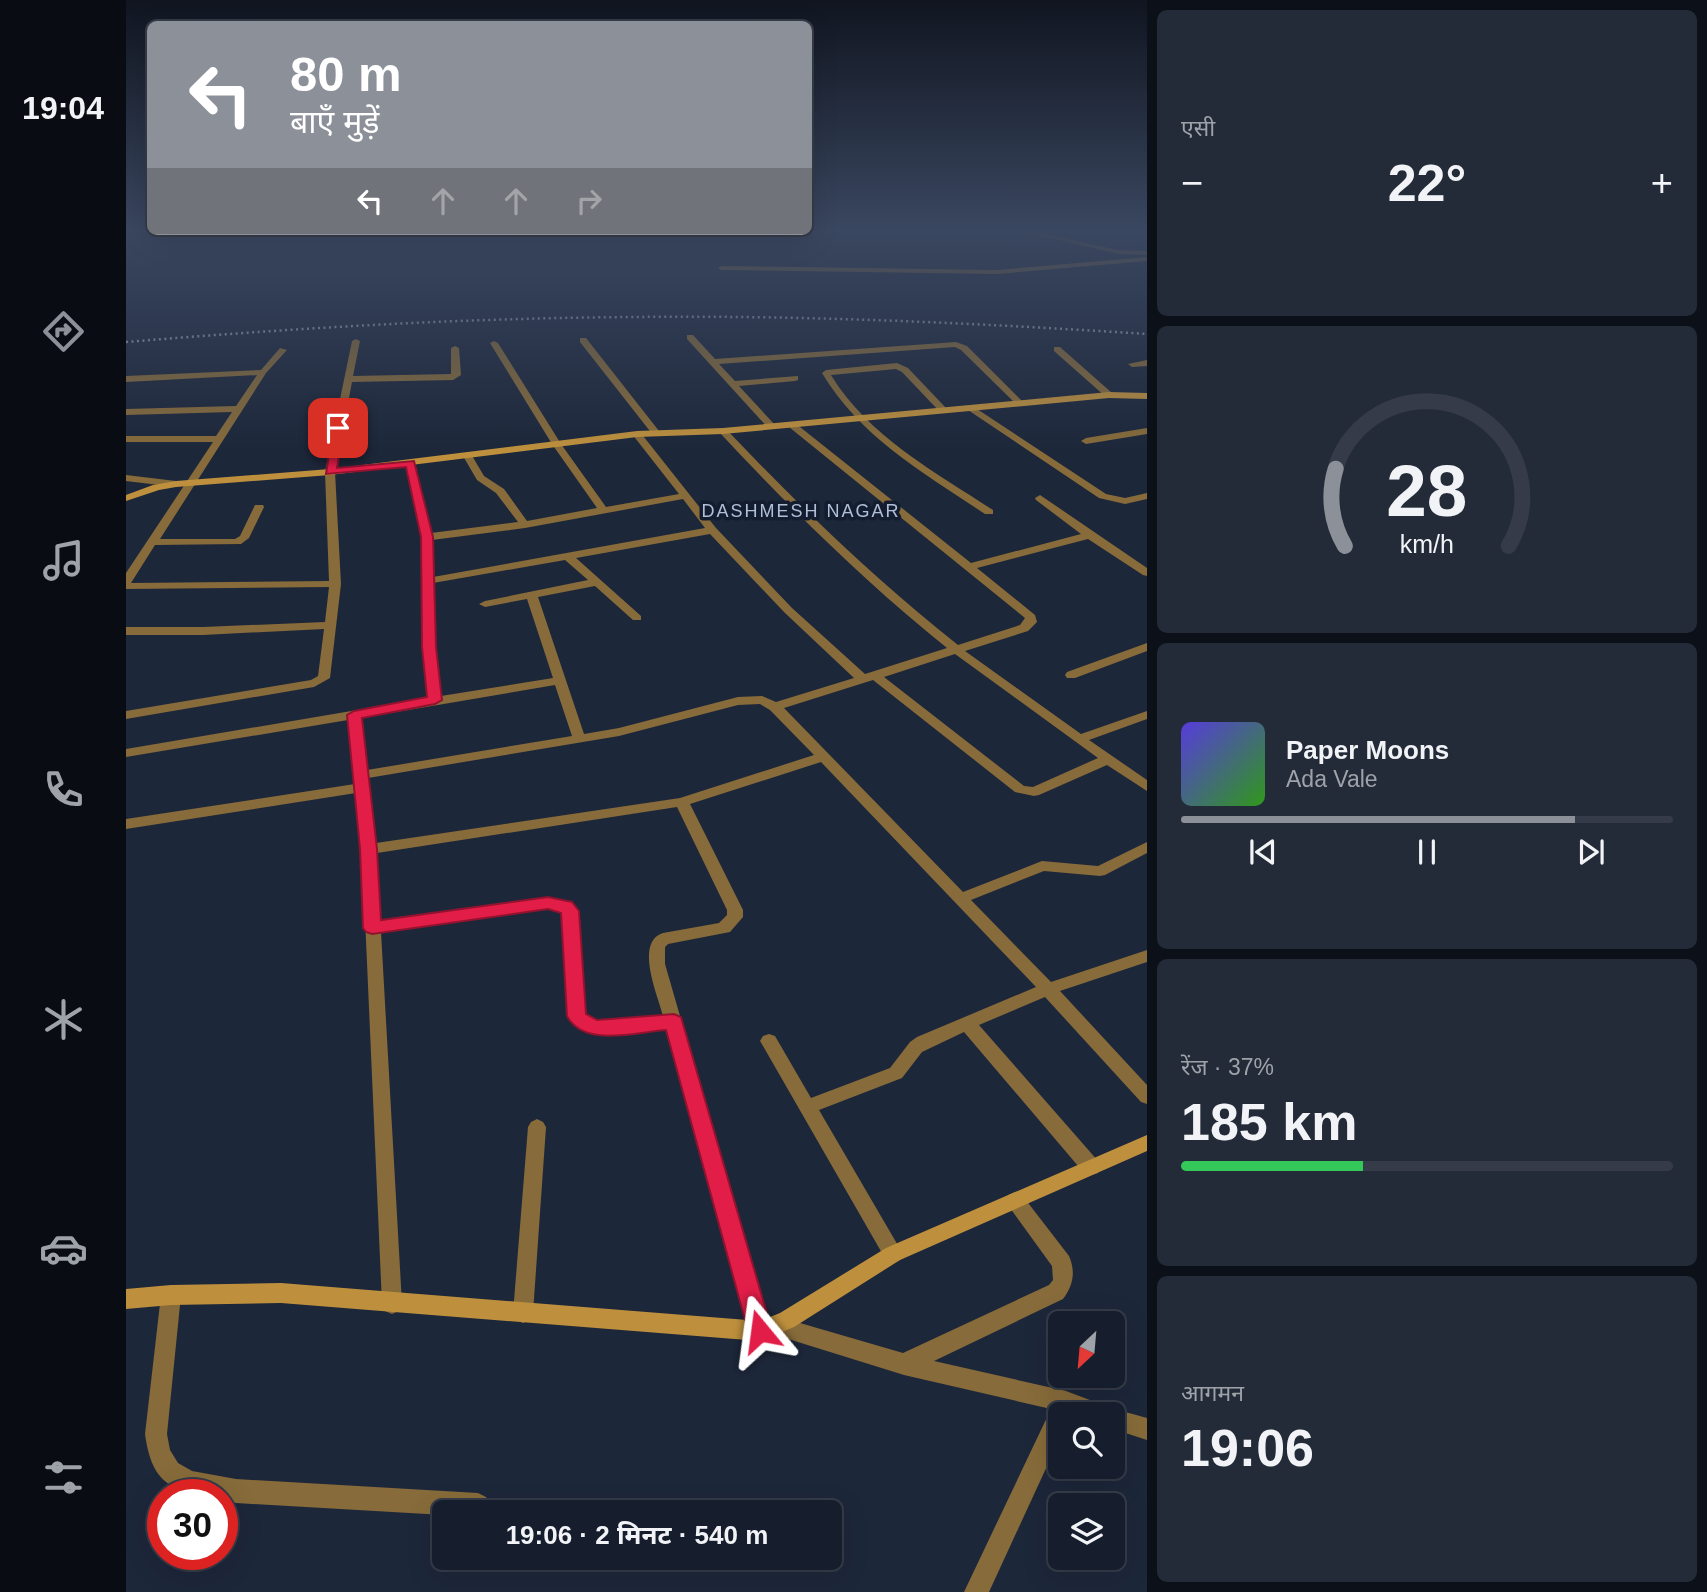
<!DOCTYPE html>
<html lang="hi">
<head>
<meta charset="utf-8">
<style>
  :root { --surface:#161d2c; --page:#232a38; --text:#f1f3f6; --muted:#9ea2a9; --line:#353b48; --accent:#8c9099 }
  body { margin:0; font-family:Arial,"Noto Sans Devanagari",sans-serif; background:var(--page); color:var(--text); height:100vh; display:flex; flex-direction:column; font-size:26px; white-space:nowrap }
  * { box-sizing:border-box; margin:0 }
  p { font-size:23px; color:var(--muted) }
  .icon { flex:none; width:38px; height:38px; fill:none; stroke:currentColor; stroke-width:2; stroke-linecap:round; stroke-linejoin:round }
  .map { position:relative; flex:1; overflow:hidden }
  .details { display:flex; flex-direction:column; gap:10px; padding:10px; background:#0c1018; width:560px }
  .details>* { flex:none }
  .top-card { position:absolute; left:21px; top:21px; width:665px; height:214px; border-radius:10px; box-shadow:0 7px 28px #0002,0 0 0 2px var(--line); background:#8c9099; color:#fff; overflow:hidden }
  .needle { width:46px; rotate:206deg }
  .tools { position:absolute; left:922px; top:1311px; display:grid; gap:14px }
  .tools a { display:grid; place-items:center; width:77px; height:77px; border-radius:10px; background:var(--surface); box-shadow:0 7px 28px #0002,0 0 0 2px var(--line); font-size:35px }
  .speed { position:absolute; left:21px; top:1479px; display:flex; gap:14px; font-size:35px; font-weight:700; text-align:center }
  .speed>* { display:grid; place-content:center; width:91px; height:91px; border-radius:50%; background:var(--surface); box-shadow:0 7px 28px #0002,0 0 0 2px var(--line); line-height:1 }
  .speed .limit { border:10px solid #d22; background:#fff; color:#111 }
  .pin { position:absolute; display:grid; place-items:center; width:60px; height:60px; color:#fff; margin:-30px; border-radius:14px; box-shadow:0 4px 10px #0006 }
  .me { position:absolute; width:77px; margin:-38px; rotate:344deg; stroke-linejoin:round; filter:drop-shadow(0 0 5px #0008) }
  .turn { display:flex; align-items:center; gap:24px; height:147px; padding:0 28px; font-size:32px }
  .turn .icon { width:91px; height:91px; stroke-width:2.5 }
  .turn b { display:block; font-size:49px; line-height:60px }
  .lanes { display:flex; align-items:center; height:66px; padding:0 28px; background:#0003; justify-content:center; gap:35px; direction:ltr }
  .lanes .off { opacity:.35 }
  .big { font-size:52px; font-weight:700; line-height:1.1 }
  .details .tile { flex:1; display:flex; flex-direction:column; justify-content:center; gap:10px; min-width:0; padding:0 24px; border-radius:10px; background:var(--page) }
  .details .dial { align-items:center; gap:0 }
  .dial svg { height:182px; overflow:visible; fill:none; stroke:var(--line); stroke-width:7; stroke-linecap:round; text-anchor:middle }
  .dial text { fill:var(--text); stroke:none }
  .song { display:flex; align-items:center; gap:21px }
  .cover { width:84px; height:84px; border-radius:10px; background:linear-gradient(135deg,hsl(250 70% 55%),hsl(110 70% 35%)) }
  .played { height:7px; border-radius:4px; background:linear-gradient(90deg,var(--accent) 80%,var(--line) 80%) }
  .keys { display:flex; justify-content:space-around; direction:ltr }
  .heat { display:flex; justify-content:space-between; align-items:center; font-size:38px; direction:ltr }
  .charge { height:10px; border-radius:5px; background:linear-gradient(90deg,#34c759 37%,var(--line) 0) }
  .trip { position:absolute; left:306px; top:1500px; width:410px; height:70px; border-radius:10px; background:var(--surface); box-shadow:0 7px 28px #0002,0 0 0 2px var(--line); font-weight:700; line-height:70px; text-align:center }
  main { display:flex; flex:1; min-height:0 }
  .tab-bar { display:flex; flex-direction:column; width:126px; justify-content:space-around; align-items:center; background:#090c12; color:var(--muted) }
  .tab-bar .icon { width:49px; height:49px }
  .tab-bar .selected { color:var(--accent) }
  .tab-bar b { font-size:32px; color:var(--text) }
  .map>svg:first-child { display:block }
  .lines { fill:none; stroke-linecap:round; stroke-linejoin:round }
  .lane { fill:#876b3a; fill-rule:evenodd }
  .street { fill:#876b3a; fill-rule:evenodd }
  .secondary { fill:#be903d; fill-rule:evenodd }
  .rail { stroke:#989fae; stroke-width:2.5; stroke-dasharray:2 3.5; stroke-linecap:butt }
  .route { fill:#e11d48; stroke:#92132f; stroke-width:2 }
  .labels { text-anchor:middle; stroke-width:7; stroke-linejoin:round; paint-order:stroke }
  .far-neighbourhood-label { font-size:18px; letter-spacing:2px; fill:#b1bed7; stroke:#141d30 }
</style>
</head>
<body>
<main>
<nav class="tab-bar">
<b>19:04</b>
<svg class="icon selected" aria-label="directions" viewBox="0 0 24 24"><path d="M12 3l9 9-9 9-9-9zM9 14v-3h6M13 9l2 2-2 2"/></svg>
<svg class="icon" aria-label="music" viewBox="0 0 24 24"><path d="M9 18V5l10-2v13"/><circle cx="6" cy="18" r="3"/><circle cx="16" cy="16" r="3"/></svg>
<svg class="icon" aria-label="phone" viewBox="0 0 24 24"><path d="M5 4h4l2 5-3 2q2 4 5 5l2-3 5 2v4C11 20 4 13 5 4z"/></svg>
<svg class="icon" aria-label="climate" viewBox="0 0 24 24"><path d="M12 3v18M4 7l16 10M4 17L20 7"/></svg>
<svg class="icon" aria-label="car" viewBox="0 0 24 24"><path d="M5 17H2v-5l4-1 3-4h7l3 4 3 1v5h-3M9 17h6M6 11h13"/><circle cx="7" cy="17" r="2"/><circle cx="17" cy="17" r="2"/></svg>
<svg class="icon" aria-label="filters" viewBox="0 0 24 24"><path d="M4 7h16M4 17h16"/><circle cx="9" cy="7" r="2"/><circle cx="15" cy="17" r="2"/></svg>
</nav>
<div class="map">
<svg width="1021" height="1592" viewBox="0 0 1021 1592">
  <rect width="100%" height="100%" fill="#1d273a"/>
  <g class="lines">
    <path class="lane" d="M1021,257V261L871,274L595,270L592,268L595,266L871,270Z"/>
    <g class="street">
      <path d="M882,228H892L992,250L1021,251V255L992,254Z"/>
      <path d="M561,335H567L589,359L830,342L841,346L897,402L890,404L835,350L829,347L593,364L609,381L672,376V380L669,381L613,386L649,425V429H643L561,339Z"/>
      <path d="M454,338H460L533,431V435H527L454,342Z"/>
      <path d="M230,339L234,341L227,376L325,374V348L329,346L333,348L335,375L327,380L226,382L209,472L215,584L204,678L188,687L0,719V711L185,680L192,676L198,629L77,635H0V627H77L199,622L203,587L0,589V573L87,442H0V436H90L106,412L0,415V409L110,406L131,375L0,382V376L135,370L154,348L161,350L140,373L34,539H109L114,536L129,505H137L138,507L123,538L115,544L29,545L5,583L203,581L199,472L226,341Z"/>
      <path d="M368,341L372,343L435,444L480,507L553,494L506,434L514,432L590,528L666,608L739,674L821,648C740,583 665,509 594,433V429H600C673,506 749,579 832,645L894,625L899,618L663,427V423H669L845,563L955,534L910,500L909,498L914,495L1021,568V576L1017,575L962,539L851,568L909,615L911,622L902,631L839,651L955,734L1021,711V719L963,740L1021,780V791L981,765L913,795L908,796L889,792L747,680L658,708L837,892L916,861L972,866L1021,842V853L979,875L974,876L918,871L845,900L925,982L1021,950V962L934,991L1021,1085V1104L1015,1102L919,997L853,1025L972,1161L974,1167L972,1173L965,1175L958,1173L838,1032L796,1052L776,1078L693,1110L777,1254L774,1260L767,1263L760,1260L637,1046L634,1041L637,1036L643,1034L649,1036L685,1098L764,1068L784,1042L791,1037L910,987L695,762L564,804L617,910V917L604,932L542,944L539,947V964L642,1321L650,1316L777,1353L923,1285L927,1280L926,1266L879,1201L882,1195L889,1192L896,1195L943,1256C950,1272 947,1286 937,1299L808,1361L940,1391L985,1408L1021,1418V1440L987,1429V1414H934V1438L863,1592H838L925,1409L778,1375L643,1333L641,1338L634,1341L627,1338L541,1029C512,1031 458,1045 442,1016L435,911L422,908L255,932L276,1304L273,1311L266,1314L259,1311L256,1304L236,849L230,793L0,829V819L229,784L222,720L0,757V749L302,698L297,647L296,537L279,463L281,461L289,463L305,533L392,522L370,493L351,480L337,456L342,453L345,454L358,476L378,489L401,521L471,508L426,444L364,343ZM557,499L579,528L307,577L306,540L399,528ZM584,534L658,612L728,678L650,702L636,696L612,697L493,728L458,734L412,597L469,586L507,620H515V616L450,558ZM439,560L462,580L359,601L353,604L359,607L401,599L427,678L315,696L309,647L307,583ZM829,654L972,758L907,787L898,786L758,677ZM429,685L446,736L241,770L235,718ZM634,704L644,710L688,755L554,798L250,843L242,778L493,736L612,705ZM551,807L601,910V915L593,923L537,933C508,942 532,996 537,1016L470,1021L462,1018L458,1014L452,911L445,903L422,898L254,921L251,853Z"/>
      <path d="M928,347H934L986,393V397H980L928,351Z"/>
      <path d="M1021,360V366L1006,367L1002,364Z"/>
      <path d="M771,363L782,368L820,408V412H814L776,372L770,369L705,375C742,436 809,472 867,510V514H859C799,474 734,437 696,373L700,370Z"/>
      <path d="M845,405L980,494L999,498L1021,493V499L999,504L973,498L842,410L841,408Z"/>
      <path d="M1021,428V434L960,444L955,441L960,438Z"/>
      <path d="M0,475L50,481L55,484L50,487L0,481Z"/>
      <path d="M1021,643V651L949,678H941L939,675L941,672Z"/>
      <path d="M411,1119L417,1122L420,1127L407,1313L404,1320L397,1323L390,1320L387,1313L402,1127L405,1122Z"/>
      <path d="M45,1285L52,1288L55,1295L41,1434L44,1450L52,1463L66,1471L110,1479L352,1493L360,1497L364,1505L361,1512H318V1515L110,1503L96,1500V1494C48,1494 26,1486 19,1434L35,1295L38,1288Z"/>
    </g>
    <g class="secondary">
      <path d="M983,392L1021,393V399L983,398L597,434L511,437L204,475L50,487L33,490L0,501V495L27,485L50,481L204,469L511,431L597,428Z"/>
      <path d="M1021,1135V1151L774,1260L668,1327L634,1341L155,1303L45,1305L0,1309V1289L45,1285L155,1283L634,1321L654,1313L760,1248Z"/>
    </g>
    <g class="rail">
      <path d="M990,228L1021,235"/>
      <path d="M0,342C169,328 338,318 508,317C679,315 850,323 1021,334"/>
    </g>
  </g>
  <linearGradient id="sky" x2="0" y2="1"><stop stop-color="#101520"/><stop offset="0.51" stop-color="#3a4760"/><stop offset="1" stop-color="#3a4760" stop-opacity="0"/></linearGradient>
  <rect width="1021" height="451" fill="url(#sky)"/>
  <path class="route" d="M212,425L218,428L211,468L288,461L307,537L310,647L316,700L309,704L236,718L251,849L255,920L422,897L446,902L453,911L460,1014L471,1020L548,1014L555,1017L646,1331L642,1339L634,1343L625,1339L622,1331L540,1030C510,1032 458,1048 441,1016L435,913L422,909L246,934L240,932L237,928L234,849L221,715L228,711L301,697L296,647L295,537L280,467L200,474L207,428Z"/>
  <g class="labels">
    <g class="far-neighbourhood-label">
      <text x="675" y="517">DASHMESH NAGAR</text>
    </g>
  </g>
</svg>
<div class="tools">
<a><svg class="needle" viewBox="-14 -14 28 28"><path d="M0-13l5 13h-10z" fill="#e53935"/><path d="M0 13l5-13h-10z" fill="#9ea2a9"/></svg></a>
<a><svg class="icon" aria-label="search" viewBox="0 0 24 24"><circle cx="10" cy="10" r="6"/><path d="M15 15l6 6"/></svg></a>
<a><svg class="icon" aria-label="layers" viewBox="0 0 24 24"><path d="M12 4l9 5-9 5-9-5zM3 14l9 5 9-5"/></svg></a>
</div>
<div class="speed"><div class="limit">30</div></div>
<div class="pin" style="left:212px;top:428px;background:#d93025"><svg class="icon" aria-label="arrive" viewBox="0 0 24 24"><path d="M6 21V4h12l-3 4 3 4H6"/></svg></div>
<svg class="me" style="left:634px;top:1331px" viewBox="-20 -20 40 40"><path d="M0-17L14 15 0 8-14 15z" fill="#e11d48" stroke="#fff" stroke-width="4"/></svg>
<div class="trip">19:06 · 2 मिनट · 540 m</div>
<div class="top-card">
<div class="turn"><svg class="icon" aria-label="left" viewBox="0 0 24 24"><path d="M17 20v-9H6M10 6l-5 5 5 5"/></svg><div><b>80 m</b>बाएँ मुड़ें</div></div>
<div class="lanes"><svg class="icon" aria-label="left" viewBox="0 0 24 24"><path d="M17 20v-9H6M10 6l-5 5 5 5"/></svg><svg class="icon off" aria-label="ahead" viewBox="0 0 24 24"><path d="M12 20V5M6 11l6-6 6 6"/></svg><svg class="icon off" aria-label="ahead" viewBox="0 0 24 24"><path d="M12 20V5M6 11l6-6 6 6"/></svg><svg class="icon off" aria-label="right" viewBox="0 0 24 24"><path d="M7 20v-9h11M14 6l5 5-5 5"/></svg></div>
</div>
</div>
<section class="details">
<div class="tile"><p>एसी</p>
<div class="heat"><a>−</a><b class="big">22°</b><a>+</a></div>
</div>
<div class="tile dial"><svg viewBox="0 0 100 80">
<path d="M14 69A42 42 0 1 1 86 69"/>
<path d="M14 69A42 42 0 0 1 10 35" stroke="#8c9099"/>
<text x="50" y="56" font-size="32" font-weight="700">28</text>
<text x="50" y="72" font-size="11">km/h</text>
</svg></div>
<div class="tile">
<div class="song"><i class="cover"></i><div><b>Paper Moons</b><p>Ada Vale</p></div></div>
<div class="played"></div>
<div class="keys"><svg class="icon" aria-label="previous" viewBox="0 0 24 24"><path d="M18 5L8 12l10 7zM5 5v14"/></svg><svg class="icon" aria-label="pause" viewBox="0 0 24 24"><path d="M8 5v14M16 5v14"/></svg><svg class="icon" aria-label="next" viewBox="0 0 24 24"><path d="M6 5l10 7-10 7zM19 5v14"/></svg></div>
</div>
<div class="tile"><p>रेंज · 37%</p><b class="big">185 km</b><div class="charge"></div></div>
<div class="tile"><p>आगमन</p><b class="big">19:06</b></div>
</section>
</main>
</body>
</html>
